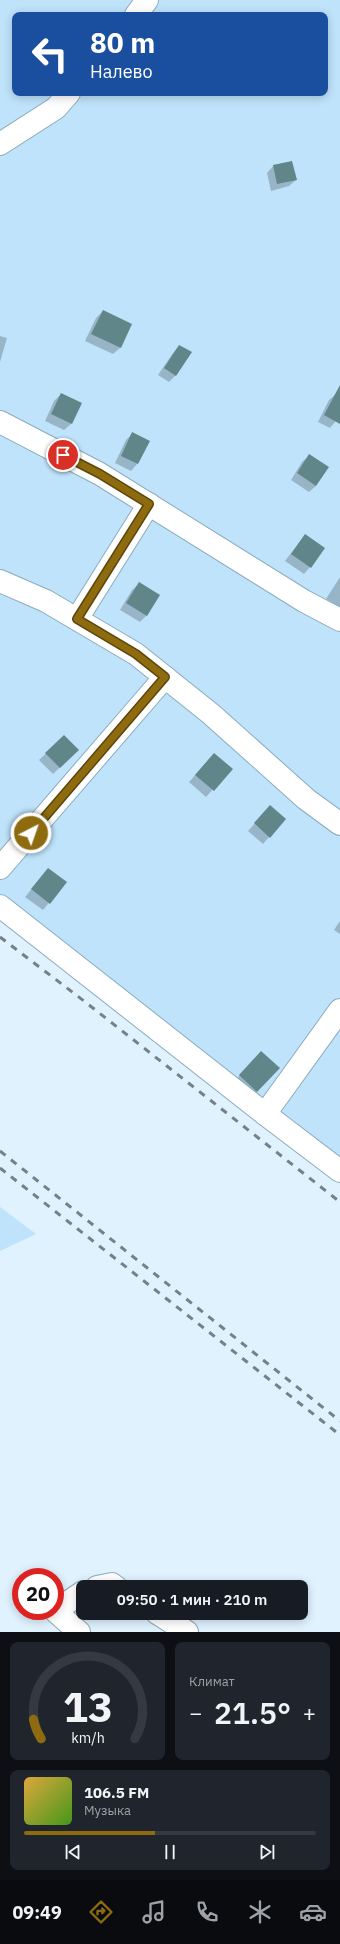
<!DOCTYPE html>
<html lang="ru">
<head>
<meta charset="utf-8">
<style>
  :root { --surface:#171b24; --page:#20242c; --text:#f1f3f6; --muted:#9ea1a6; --line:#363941; --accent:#8e6b0f }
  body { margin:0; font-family:"IBM Plex Sans",sans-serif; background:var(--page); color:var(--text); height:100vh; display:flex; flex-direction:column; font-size:15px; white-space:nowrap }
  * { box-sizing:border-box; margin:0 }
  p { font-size:13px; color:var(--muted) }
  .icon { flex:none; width:22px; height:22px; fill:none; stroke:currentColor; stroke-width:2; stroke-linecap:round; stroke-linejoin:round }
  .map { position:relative; height:1632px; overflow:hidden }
  .side { display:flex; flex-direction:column; gap:10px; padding:10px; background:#0d0f14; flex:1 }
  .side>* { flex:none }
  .banner { position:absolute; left:12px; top:12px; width:316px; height:84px; border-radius:8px; box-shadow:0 2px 10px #0003; background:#1a4fa0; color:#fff; overflow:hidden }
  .speed { position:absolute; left:12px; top:1568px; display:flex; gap:8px; font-size:20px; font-weight:700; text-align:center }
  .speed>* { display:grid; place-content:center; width:52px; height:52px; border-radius:50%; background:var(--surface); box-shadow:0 2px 10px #0003; line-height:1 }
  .speed .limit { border:6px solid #d22; background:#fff; color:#111 }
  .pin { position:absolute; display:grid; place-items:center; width:34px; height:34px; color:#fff; margin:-17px; border:2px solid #fff; border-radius:50%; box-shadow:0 1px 4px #0007 }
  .me { position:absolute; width:44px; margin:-22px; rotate:41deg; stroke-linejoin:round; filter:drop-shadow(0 0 3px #0008) }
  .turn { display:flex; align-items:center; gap:14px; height:84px; padding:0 12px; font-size:18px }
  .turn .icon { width:52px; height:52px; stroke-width:2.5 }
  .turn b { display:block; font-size:28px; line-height:34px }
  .big { font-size:30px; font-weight:600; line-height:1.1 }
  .side .card { flex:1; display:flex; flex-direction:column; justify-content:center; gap:6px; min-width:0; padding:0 14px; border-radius:8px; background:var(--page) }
  .side .dial { align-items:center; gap:0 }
  .dial svg { height:104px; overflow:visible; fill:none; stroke:var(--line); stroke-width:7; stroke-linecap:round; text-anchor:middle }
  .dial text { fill:var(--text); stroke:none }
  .song { display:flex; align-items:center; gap:12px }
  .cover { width:48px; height:48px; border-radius:6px; background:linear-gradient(135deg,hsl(40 70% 55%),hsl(100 70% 35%)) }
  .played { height:4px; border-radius:2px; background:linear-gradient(90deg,var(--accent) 45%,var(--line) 45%) }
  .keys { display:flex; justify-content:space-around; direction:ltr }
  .heat { display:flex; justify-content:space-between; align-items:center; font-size:22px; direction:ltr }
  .side .tiles { flex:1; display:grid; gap:10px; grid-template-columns:1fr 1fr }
  .card:last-child { grid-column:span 2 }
  .trip { position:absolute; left:76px; top:1580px; width:232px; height:40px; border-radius:8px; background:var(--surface); box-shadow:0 2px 10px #0003; font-weight:600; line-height:40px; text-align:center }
  .dock { display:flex; height:64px; justify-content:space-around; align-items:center; background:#090b0e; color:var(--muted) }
  .dock .icon { width:28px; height:28px }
  .dock .on { color:var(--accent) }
  .dock b { font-size:18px; color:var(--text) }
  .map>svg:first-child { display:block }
  .green { fill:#bee3fa; fill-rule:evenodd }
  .shadow { fill:#0003 }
  .building { fill:#60868a }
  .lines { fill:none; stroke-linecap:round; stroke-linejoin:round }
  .minor-casing { stroke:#8cabbd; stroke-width:24 }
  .minor { stroke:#fff; stroke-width:22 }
  .rail { stroke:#72818a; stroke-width:3; stroke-dasharray:7 7; stroke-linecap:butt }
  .route-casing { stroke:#5c460a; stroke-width:10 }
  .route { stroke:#8e6b0f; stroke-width:7 }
</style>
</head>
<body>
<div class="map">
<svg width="340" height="1632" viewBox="0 0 340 1632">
  <rect width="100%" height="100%" fill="#dff2fe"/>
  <g class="green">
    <path d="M0,0H340V1179L0,921ZM15,15H325V93H15Z"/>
    <path d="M0,1207L36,1234L0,1251Z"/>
  </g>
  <g class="shadow">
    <path d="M273,166L296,180L289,186L271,191L267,173Z"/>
    <path d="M103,311L131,324L120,348L113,354L85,341L96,318Z"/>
    <path d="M0,336L7,338L0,362Z"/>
    <path d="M179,346L176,375L169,382L158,375L173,353Z"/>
    <path d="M61,394L81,404L71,424L64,430L45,421L54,401Z"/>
    <path d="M336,394L340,396V416L330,428L318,422L329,400Z"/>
    <path d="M133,433L149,441L137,464L131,471L115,463L126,440Z"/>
    <path d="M309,456L316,486L309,492L291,480L302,462Z"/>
    <path d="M305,535L310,567L304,574L285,561Z"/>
    <path d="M340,577V608L326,599Z"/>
    <path d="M139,584L147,615L140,622L120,610L132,590Z"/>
    <path d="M64,736L78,750L53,774L39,760Z"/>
    <path d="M214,754L231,769L206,797L189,782Z"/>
    <path d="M270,806L269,837L263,844L248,831Z"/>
    <path d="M48,869L65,883L43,910L25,897Z"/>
    <path d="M340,921V934L334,930Z"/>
    <path d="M254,1059L257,1091L250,1098L233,1083Z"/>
  </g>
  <g class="building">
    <path d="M292,161L297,180L277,184L273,165Z"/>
    <path d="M103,310L132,324L121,348L91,334Z"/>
    <path d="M179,345L192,352L176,376L164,368Z"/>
    <path d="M340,385V424L324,415Z"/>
    <path d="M61,393L82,403L72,424L51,414Z"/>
    <path d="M132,432L150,441L138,464L121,456Z"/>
    <path d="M309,454L329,467L316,486L297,473Z"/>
    <path d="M305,534L325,548L311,568L291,554Z"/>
    <path d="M139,582L160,595L147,616L126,603Z"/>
    <path d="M64,735L79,750L60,768L45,753Z"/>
    <path d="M214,753L233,769L214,791L195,775Z"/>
    <path d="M270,805L286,819L270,838L254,823Z"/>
    <path d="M48,868L67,882L50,904L31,889Z"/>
    <path d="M261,1051L280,1068L257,1092L239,1075Z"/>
  </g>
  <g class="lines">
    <defs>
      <g id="minor">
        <path d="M136,15L147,0"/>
        <path d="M0,144L56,108L69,93"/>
        <path d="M0,422L100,474L304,601L340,620"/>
        <path d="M0,581L46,601L136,654L211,714L306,799L340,824"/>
        <path d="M77,619L149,504"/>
        <path d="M0,868L165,677"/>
        <path d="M0,906L265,1114L340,1171"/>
        <path d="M265,1114L340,1010"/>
        <path d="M97,1587L112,1584L116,1587"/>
        <path d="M157,1613L187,1632"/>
        <path d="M79,1632L55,1611L83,1592"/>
      </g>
    </defs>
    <use href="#minor" class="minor-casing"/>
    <use href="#minor" class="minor"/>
    <g class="rail">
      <path d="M0,937L84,1001L340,1202"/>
      <path d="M0,1151L340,1421"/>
      <path d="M0,1168L340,1435"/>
    </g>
  </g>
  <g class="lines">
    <defs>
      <path id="route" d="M31,833L165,677L136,654L77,619L149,504L100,474L63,455"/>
    </defs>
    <use href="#route" class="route-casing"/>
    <use href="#route" class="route"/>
  </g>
</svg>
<div class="speed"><div class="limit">20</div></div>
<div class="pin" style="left:63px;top:455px;background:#d93025"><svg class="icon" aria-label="arrive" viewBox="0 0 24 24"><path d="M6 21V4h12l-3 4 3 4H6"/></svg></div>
<svg class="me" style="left:31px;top:833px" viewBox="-20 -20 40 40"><circle r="17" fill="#8e6b0f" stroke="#fff" stroke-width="3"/><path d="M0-11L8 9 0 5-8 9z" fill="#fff"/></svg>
<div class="trip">09:50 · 1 мин · 210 m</div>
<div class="banner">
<div class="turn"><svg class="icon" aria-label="left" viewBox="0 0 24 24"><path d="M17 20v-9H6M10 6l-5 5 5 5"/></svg><div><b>80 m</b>Налево</div></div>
</div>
</div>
<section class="side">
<div class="tiles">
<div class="card dial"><svg viewBox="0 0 100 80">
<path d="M14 69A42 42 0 1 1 86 69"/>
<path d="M14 69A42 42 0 0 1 8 54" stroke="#8e6b0f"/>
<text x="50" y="56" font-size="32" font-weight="700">13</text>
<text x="50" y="72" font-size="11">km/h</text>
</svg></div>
<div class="card"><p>Климат</p>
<div class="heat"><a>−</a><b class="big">21.5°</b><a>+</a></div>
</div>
<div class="card">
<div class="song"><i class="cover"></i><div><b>106.5 FM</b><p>Музыка</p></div></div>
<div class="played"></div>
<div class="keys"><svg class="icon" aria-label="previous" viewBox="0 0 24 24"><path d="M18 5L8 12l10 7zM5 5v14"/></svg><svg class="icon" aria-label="pause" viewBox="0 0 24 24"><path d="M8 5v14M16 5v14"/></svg><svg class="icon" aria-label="next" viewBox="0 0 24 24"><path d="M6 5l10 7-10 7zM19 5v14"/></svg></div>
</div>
</div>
</section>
<nav class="dock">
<b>09:49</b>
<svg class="icon on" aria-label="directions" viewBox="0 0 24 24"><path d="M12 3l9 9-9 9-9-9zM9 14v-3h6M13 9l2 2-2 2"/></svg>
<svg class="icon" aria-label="music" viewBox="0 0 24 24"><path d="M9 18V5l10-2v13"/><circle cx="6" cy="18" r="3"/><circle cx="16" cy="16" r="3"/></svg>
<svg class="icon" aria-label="phone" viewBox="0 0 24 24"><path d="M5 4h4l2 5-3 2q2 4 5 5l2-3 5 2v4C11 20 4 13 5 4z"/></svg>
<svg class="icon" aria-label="climate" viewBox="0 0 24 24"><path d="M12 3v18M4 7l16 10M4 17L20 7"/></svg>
<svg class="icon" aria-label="car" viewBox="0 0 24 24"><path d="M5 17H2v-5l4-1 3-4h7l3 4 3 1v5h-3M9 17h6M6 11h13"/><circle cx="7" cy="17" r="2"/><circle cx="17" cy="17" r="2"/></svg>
</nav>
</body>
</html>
